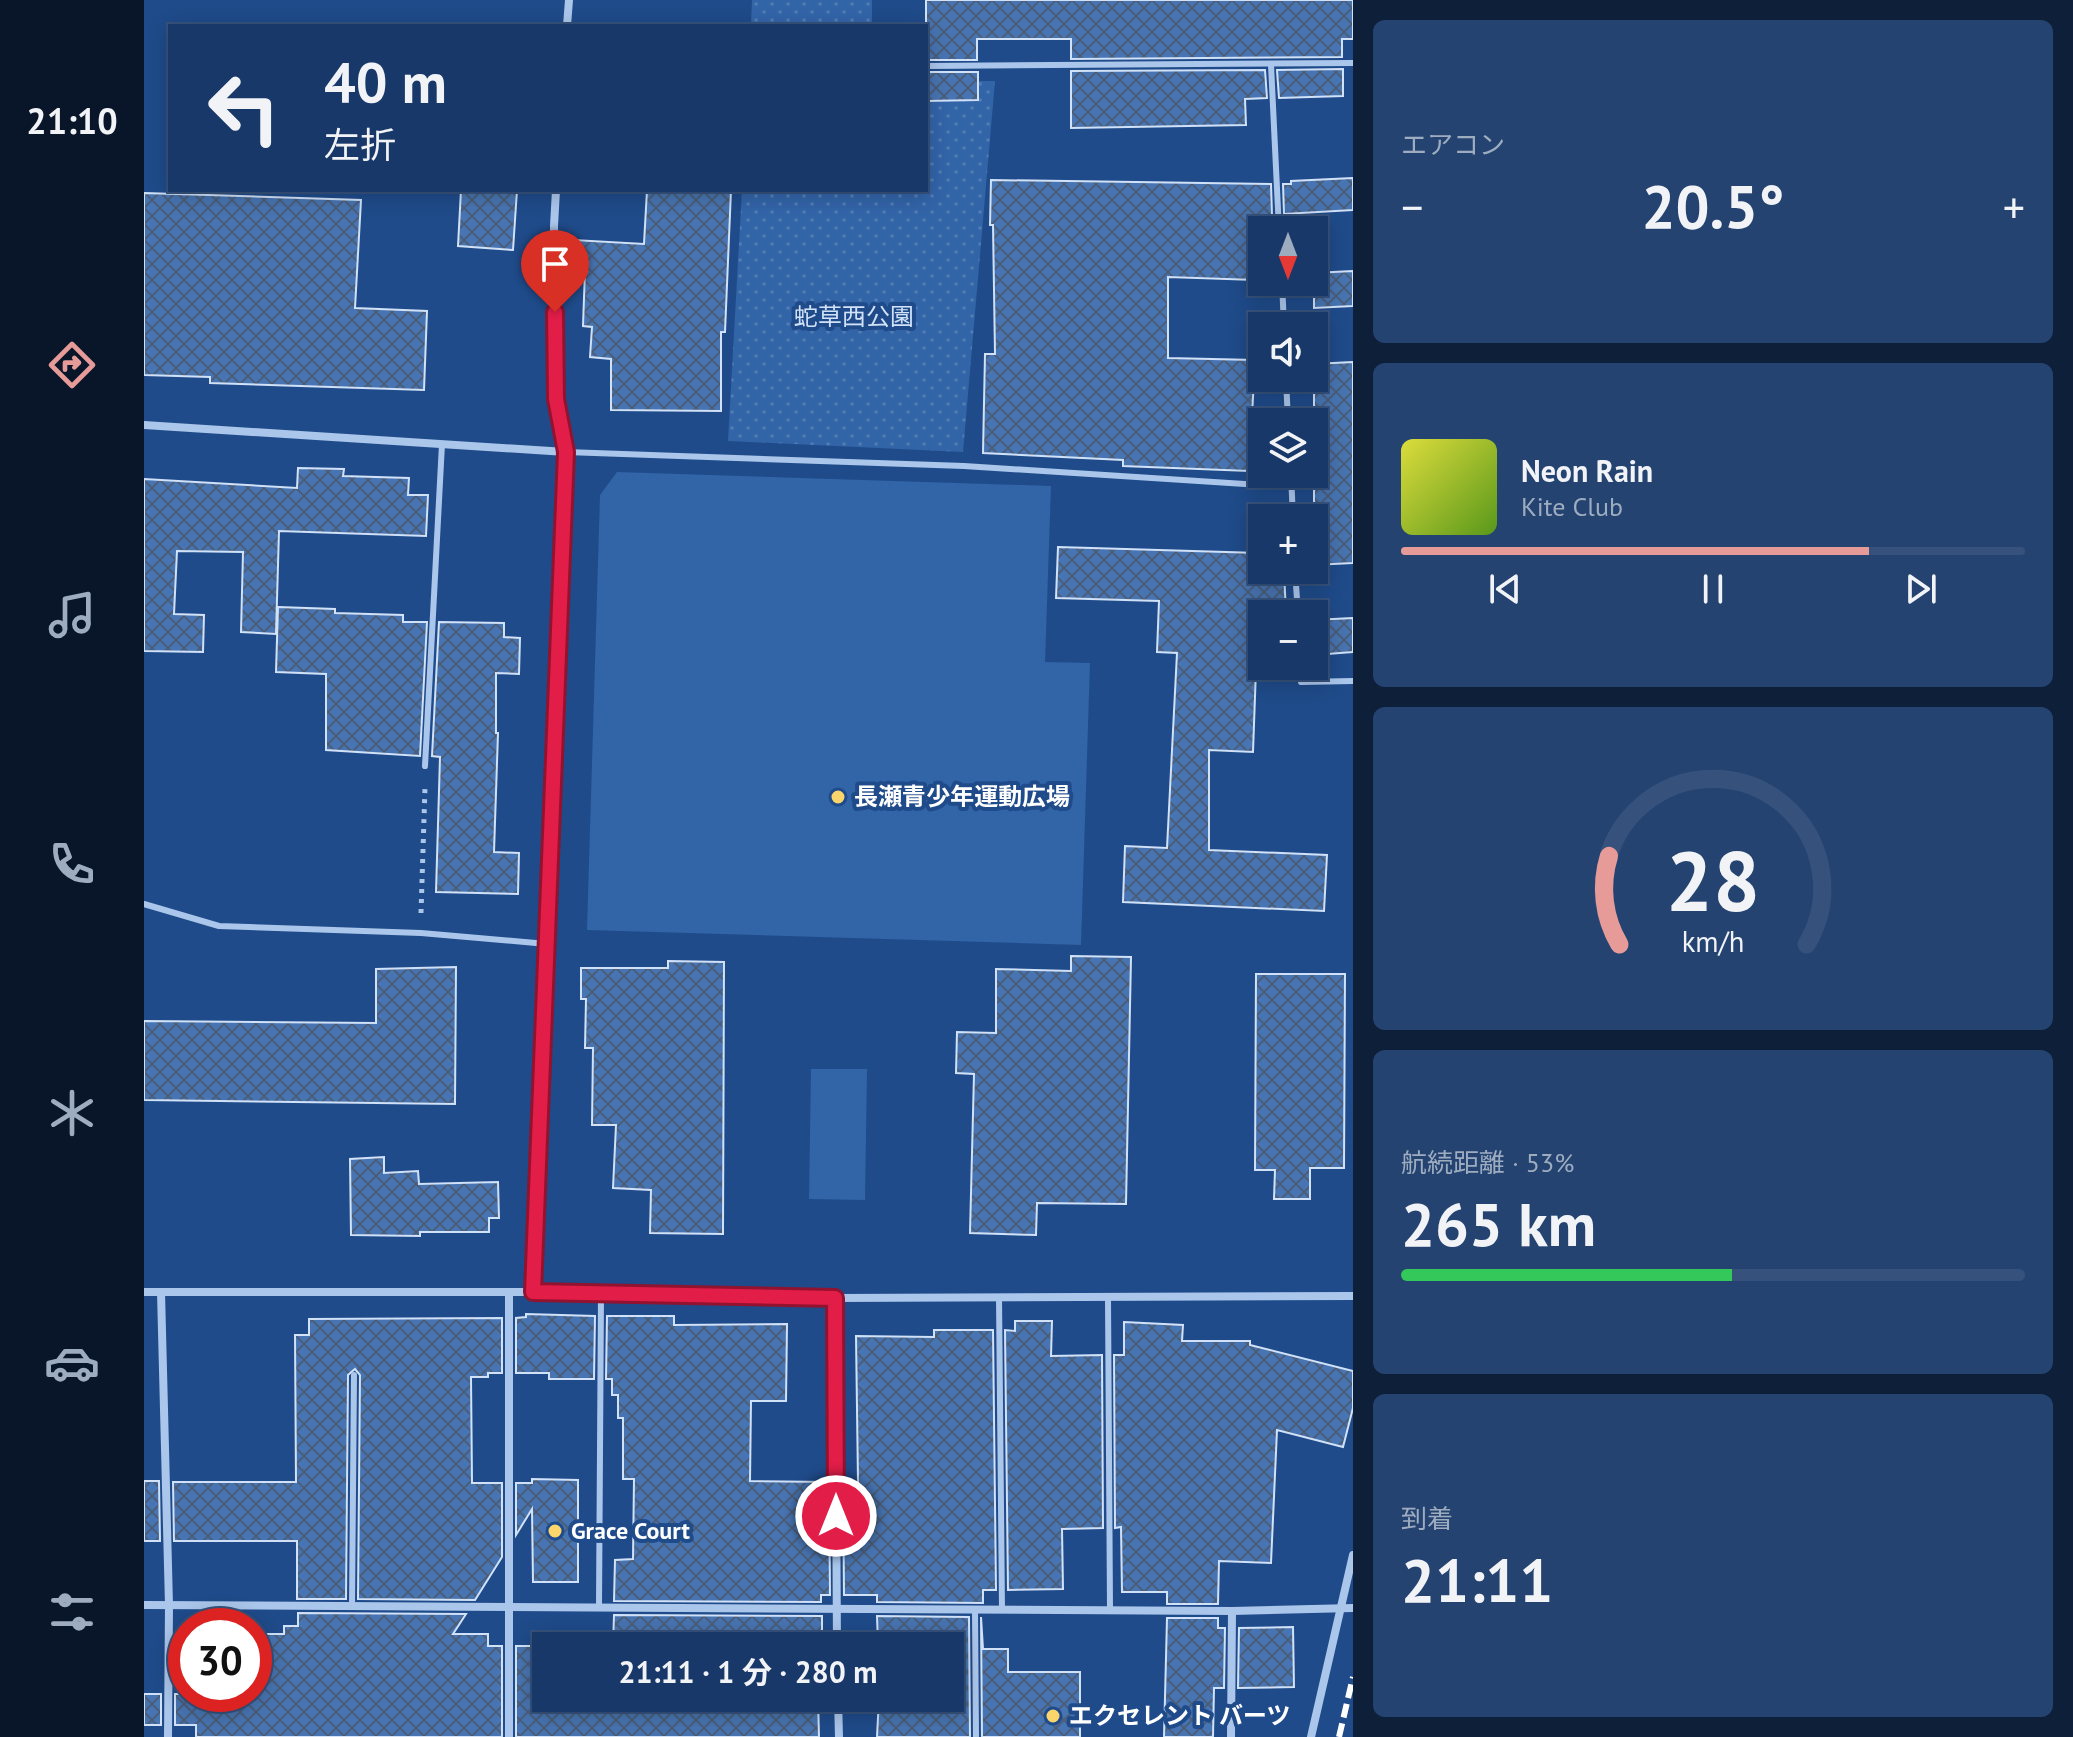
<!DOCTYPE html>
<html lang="ja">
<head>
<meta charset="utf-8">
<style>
  :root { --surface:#173868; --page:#244371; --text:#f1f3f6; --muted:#9eacc0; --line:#36527c; --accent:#e69b98 }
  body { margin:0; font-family:"PT Sans","Noto Sans JP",sans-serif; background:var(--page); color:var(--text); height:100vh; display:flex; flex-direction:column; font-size:30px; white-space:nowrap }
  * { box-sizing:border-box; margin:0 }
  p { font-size:26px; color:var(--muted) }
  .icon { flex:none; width:44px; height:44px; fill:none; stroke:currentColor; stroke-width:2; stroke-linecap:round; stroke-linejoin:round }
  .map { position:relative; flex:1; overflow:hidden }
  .panel { display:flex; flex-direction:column; gap:20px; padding:20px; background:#0d1f39; width:720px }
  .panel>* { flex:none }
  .guide { position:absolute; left:24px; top:24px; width:760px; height:168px; border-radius:0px; box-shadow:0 4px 20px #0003,0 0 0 2px var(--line); background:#173868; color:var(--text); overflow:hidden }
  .needle { width:52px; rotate:180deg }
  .buttons { position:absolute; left:1104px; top:216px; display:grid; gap:16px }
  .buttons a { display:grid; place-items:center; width:80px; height:80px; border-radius:0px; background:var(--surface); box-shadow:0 4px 20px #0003,0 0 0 2px var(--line); font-size:40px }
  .speed { position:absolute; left:24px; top:1608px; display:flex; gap:16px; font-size:40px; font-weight:700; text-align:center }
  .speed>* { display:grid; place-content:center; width:104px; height:104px; border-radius:50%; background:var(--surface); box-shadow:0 4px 20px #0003,0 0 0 2px var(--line); line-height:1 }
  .speed .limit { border:12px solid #d22; background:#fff; color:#111 }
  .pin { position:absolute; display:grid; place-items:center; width:68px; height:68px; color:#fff; margin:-82px -34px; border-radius:50% 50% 50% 0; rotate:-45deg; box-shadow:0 0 8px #0007 }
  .pin .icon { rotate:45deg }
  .me { position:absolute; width:88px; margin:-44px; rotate:0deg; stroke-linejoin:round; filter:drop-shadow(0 0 6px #0008) }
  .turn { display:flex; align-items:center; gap:28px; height:168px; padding:0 24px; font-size:36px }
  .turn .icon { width:104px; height:104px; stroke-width:2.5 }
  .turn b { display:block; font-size:56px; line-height:68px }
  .big { font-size:60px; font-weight:700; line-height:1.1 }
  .panel .widget { flex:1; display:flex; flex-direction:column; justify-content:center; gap:12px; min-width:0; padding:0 28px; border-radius:12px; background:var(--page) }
  .panel .dial { align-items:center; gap:0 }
  .dial svg { height:208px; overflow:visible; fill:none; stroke:var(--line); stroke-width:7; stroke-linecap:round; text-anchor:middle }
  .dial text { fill:var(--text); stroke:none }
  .song { display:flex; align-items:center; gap:24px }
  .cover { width:96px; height:96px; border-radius:12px; background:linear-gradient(135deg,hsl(60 70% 55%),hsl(90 70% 35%)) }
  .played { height:8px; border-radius:4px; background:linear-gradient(90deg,var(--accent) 75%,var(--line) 75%) }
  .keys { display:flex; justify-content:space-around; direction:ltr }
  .heat { display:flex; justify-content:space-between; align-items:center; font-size:44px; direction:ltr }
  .charge { height:12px; border-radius:6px; background:linear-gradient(90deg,#34c759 53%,var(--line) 0) }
  .trip { position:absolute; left:388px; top:1632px; width:432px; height:80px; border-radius:0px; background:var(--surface); box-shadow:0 4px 20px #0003,0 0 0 2px var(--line); font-weight:700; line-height:80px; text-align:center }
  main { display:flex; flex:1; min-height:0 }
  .tab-bar { display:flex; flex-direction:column; width:144px; justify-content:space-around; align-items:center; background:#09162a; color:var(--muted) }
  .tab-bar .icon { width:56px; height:56px }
  .tab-bar .on { color:var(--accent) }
  .tab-bar b { font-size:36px; color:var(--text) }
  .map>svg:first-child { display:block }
  .park { fill:url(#park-dots) }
  .pitch { fill:#3264a8 }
  .building { fill:url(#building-cross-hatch); stroke:#d0e1f8; stroke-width:2 }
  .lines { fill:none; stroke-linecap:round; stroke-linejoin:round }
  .path { stroke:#abc6eb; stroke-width:5; stroke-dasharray:4 6; stroke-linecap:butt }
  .lane { stroke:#abc6eb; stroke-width:6 }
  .street { stroke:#abc6eb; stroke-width:8 }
  .rail { stroke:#fff; stroke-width:6; stroke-dasharray:14 6; stroke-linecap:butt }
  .route-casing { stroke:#92132f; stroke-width:20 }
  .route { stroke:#e11d48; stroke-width:14 }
  .poi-dot { fill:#fad56b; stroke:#1f4b8a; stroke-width:3 }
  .labels { text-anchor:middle; stroke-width:8; stroke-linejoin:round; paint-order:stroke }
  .park-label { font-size:24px; fill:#d0e1f8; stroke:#1f4b8a }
  .poi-label { font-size:24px; font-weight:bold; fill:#fff; stroke:#1f4b8a; text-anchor:start }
</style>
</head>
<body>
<main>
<nav class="tab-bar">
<b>21:10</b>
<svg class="icon on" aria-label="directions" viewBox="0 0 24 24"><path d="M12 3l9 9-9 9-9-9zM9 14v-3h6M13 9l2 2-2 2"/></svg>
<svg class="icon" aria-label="music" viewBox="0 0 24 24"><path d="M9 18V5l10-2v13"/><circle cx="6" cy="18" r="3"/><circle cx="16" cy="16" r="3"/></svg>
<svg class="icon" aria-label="phone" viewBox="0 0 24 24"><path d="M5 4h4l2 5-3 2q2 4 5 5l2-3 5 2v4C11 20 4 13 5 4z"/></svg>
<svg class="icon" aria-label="climate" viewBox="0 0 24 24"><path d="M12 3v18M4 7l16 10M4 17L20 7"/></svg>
<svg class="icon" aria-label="car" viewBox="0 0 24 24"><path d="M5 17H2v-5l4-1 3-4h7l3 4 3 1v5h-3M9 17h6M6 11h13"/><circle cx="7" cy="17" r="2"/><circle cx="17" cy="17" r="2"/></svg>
<svg class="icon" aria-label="filters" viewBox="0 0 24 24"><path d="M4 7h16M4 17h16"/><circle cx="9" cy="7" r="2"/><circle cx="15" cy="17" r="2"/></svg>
</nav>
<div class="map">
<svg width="1209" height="1737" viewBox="0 0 1209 1737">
  <defs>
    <pattern id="park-dots" width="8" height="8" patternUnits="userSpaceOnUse" patternTransform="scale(2)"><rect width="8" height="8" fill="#3264a8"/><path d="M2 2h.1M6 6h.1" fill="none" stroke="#517bb5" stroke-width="1.8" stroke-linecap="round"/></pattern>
    <pattern id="building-cross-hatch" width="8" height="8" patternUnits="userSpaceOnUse" patternTransform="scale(2)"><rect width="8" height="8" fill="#4774b2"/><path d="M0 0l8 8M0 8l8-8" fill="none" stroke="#4a5e7a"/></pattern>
  </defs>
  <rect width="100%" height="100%" fill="#1f4b8a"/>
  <g class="park">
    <path d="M608,0H728V26H607Z"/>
    <path d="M782,81H851L819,452L584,441L598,190H782Z"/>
  </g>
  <g class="pitch">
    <path d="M473,472L907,486L901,662L946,663L937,945L443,930L456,495Z"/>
    <path d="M667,1069H723L721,1200L665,1199Z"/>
  </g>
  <g class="building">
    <path d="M782,0H1209V39H1198V57L927,59V39H833V60H782Z"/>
    <path d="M1199,69V96L1135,98L1133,70Z"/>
    <path d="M1121,70L1123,98L1101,99L1102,125L927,128V71Z"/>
    <path d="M782,72H834V100L782,101Z"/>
    <path d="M1209,178V210L1140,214L1139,184H1147V181Z"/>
    <path d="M847,180L1127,184L1128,215H1112L1111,280L1024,277V358L1111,360L1105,471L979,466V460L839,453L841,354H851L849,225H846Z"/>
    <path d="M317,190H373L369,250L314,246Z"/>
    <path d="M503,190H587L581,332H577V411L467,410V359L446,357L448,327L439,326L441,270L429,269L430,240L500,244Z"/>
    <path d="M0,193L217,200L211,308L283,311L280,390L66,383V377L0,375Z"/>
    <path d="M1209,271V306L1170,308V273Z"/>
    <path d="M1209,362V563L1170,565V364Z"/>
    <path d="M154,468L200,469L199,476L265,478L264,495H284L282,536L135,531L132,634L97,632L99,552L33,551L30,614L60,615L59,652L0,651V479L153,488Z"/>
    <path d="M914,547L1115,553L1114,570H1140L1142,614H1114L1109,752L1065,750V850L1183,855L1180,911L979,902L981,846L1023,848L1033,653L1013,652L1015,601L912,598Z"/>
    <path d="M134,607L191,609V613L259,615V622H283L276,756L182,750V674L132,672Z"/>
    <path d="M1209,618V652L1171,655L1170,620Z"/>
    <path d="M295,622L360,623V637L376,638L375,674L352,673V733H354L350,852L375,853L374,894L292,892L296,757L288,756Z"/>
    <path d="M927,956L987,957L982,1204L893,1203L892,1235L826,1233L830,1074L812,1073L813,1032L852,1033V969L927,971Z"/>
    <path d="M524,961L580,962L579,1234L506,1233L507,1190L469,1188L472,1125H448L449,1048H441L442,999H437V968H524Z"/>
    <path d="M312,967L311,1104L0,1100V1021L232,1023V969Z"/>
    <path d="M1112,974H1201L1200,1168H1166V1199H1130L1131,1170H1111Z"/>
    <path d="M240,1157V1173L274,1171L275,1184L354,1182L355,1218H345V1232H276V1236L207,1235L206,1159Z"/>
    <path d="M382,1314L451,1316L450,1379H405V1373H372V1318L382,1317Z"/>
    <path d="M463,1316H530V1325L643,1324L642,1401H607L606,1481L685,1482L686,1595H677V1602L470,1601L471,1560L489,1559L490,1479H479V1418H474V1395H468V1379H462Z"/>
    <path d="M358,1318V1373H344V1377H327L328,1483H358V1557L331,1600L214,1599L216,1375L211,1369L204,1375L202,1599H153V1541H30L29,1482H152L151,1335H165V1319Z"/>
    <path d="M871,1321H908L907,1356L958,1355L959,1528L918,1529L919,1589L864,1590L861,1330L871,1331Z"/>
    <path d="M980,1322L1039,1325L1038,1341H1106V1345L1209,1371V1408L1199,1447L1133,1430L1127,1563L1075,1561L1074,1604H1023V1592H978L977,1527L971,1528L970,1355H980Z"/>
    <path d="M790,1330H849L852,1590H839V1603L733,1602V1595H700L699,1482H714L712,1336L790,1337Z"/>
    <path d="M388,1479L434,1480V1582H389L388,1509L372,1535V1483H388Z"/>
    <path d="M0,1481H15L16,1541H0Z"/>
    <path d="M154,1613L322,1614L309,1634H344V1646H358V1737H52V1725H31V1694H110V1634H140V1626H154Z"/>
    <path d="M470,1615L678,1616V1646H469Z"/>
    <path d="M733,1616L825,1617L826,1737H733L735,1698H806V1646H734Z"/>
    <path d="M837,1617L839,1649H864V1672H936V1737H838Z"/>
    <path d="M1023,1618H1074V1628H1081L1080,1688H1070L1069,1737H1020Z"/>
    <path d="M1149,1627L1150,1687L1094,1688L1095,1628Z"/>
    <path d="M372,1646H402V1698H674L675,1737H372Z"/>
    <rect x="0" y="1694" width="17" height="31"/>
  </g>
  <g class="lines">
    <path class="path" d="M277,913L281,787"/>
    <g class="lane">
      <path d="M1127,65L1135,230"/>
      <path d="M782,66L1209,63"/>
      <path d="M1138,282L1140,326"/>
      <path d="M1142,378L1144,422"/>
      <path d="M422,452L820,466L1147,487"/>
      <path d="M1147,474L1149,518"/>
      <path d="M1151,570L1154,614"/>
      <path d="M1156,666L1157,682L1209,681"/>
      <path d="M281,766L298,444"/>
      <path d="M0,904L75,926L277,933L403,944"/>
      <path d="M855,1297L858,1610"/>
      <path d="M964,1297L966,1610"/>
      <path d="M208,1605L210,1375"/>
      <path d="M455,1606L457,1294"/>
      <path d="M831,1610L832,1737"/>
    </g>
    <g class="street">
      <path d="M423,26L425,0"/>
      <path d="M0,425L422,452"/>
      <path d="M0,1292H389L691,1298L1209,1296"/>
      <path d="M17,1292L25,1605L24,1737"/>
      <path d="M389,1292L422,452L412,399L410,226L412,190"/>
      <path d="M691,1298L693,1646"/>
      <path d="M0,1605L1088,1611L1209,1608"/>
      <path d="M694,1698L695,1737"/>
      <path d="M365,1737V1292"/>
      <path d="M1087,1737L1088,1611"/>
      <path d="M1167,1737L1209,1555"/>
    </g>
    <path class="rail" d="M1195,1737L1209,1677"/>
  </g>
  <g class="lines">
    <defs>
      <path id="route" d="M411,312L412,399L422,452L389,1292L691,1298L692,1516"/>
    </defs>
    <use href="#route" class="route-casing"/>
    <use href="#route" class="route"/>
  </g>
  <g class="poi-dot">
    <circle cx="694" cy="797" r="8"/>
    <circle cx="411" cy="1531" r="8"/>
    <circle cx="909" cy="1716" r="8"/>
  </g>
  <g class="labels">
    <g class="park-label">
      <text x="710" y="325">蛇草西公園</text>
    </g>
    <g class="poi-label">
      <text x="710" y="805">長瀬青少年運動広場</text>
      <text x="427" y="1539">Grace Court</text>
      <text x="925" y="1724">エクセレント バーツ</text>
    </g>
  </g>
</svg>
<div class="buttons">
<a><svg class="needle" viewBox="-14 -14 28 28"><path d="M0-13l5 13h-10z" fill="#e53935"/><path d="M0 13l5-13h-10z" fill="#9eacc0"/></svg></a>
<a><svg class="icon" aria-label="sound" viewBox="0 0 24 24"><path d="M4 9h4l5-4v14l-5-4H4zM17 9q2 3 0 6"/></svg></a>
<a><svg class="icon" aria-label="layers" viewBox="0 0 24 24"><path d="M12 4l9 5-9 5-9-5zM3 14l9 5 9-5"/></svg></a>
<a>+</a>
<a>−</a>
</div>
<div class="speed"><div class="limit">30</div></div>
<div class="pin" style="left:411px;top:312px;background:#d93025"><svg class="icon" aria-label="arrive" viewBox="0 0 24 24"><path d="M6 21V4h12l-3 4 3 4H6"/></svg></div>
<svg class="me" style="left:692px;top:1516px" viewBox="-20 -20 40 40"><circle r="17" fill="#e11d48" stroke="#fff" stroke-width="3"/><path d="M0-11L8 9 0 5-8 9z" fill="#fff"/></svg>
<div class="trip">21:11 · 1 分 · 280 m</div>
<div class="guide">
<div class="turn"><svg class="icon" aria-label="left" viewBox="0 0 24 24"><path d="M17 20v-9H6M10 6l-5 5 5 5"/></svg><div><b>40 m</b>左折</div></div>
</div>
</div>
<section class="panel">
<div class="widget"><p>エアコン</p>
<div class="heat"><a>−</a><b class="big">20.5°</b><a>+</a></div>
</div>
<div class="widget">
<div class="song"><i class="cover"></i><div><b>Neon Rain</b><p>Kite Club</p></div></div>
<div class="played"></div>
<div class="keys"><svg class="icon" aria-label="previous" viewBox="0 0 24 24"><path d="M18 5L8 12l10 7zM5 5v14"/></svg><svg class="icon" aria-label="pause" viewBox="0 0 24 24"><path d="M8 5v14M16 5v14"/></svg><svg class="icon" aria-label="next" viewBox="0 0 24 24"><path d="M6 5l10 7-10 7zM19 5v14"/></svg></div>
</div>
<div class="widget dial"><svg viewBox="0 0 100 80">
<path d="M14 69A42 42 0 1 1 86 69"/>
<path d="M14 69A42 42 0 0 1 10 35" stroke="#e69b98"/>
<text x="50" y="56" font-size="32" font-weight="700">28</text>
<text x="50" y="72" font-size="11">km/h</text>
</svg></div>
<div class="widget"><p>航続距離 · 53%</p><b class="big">265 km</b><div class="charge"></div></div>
<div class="widget"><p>到着</p><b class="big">21:11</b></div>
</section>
</main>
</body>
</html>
